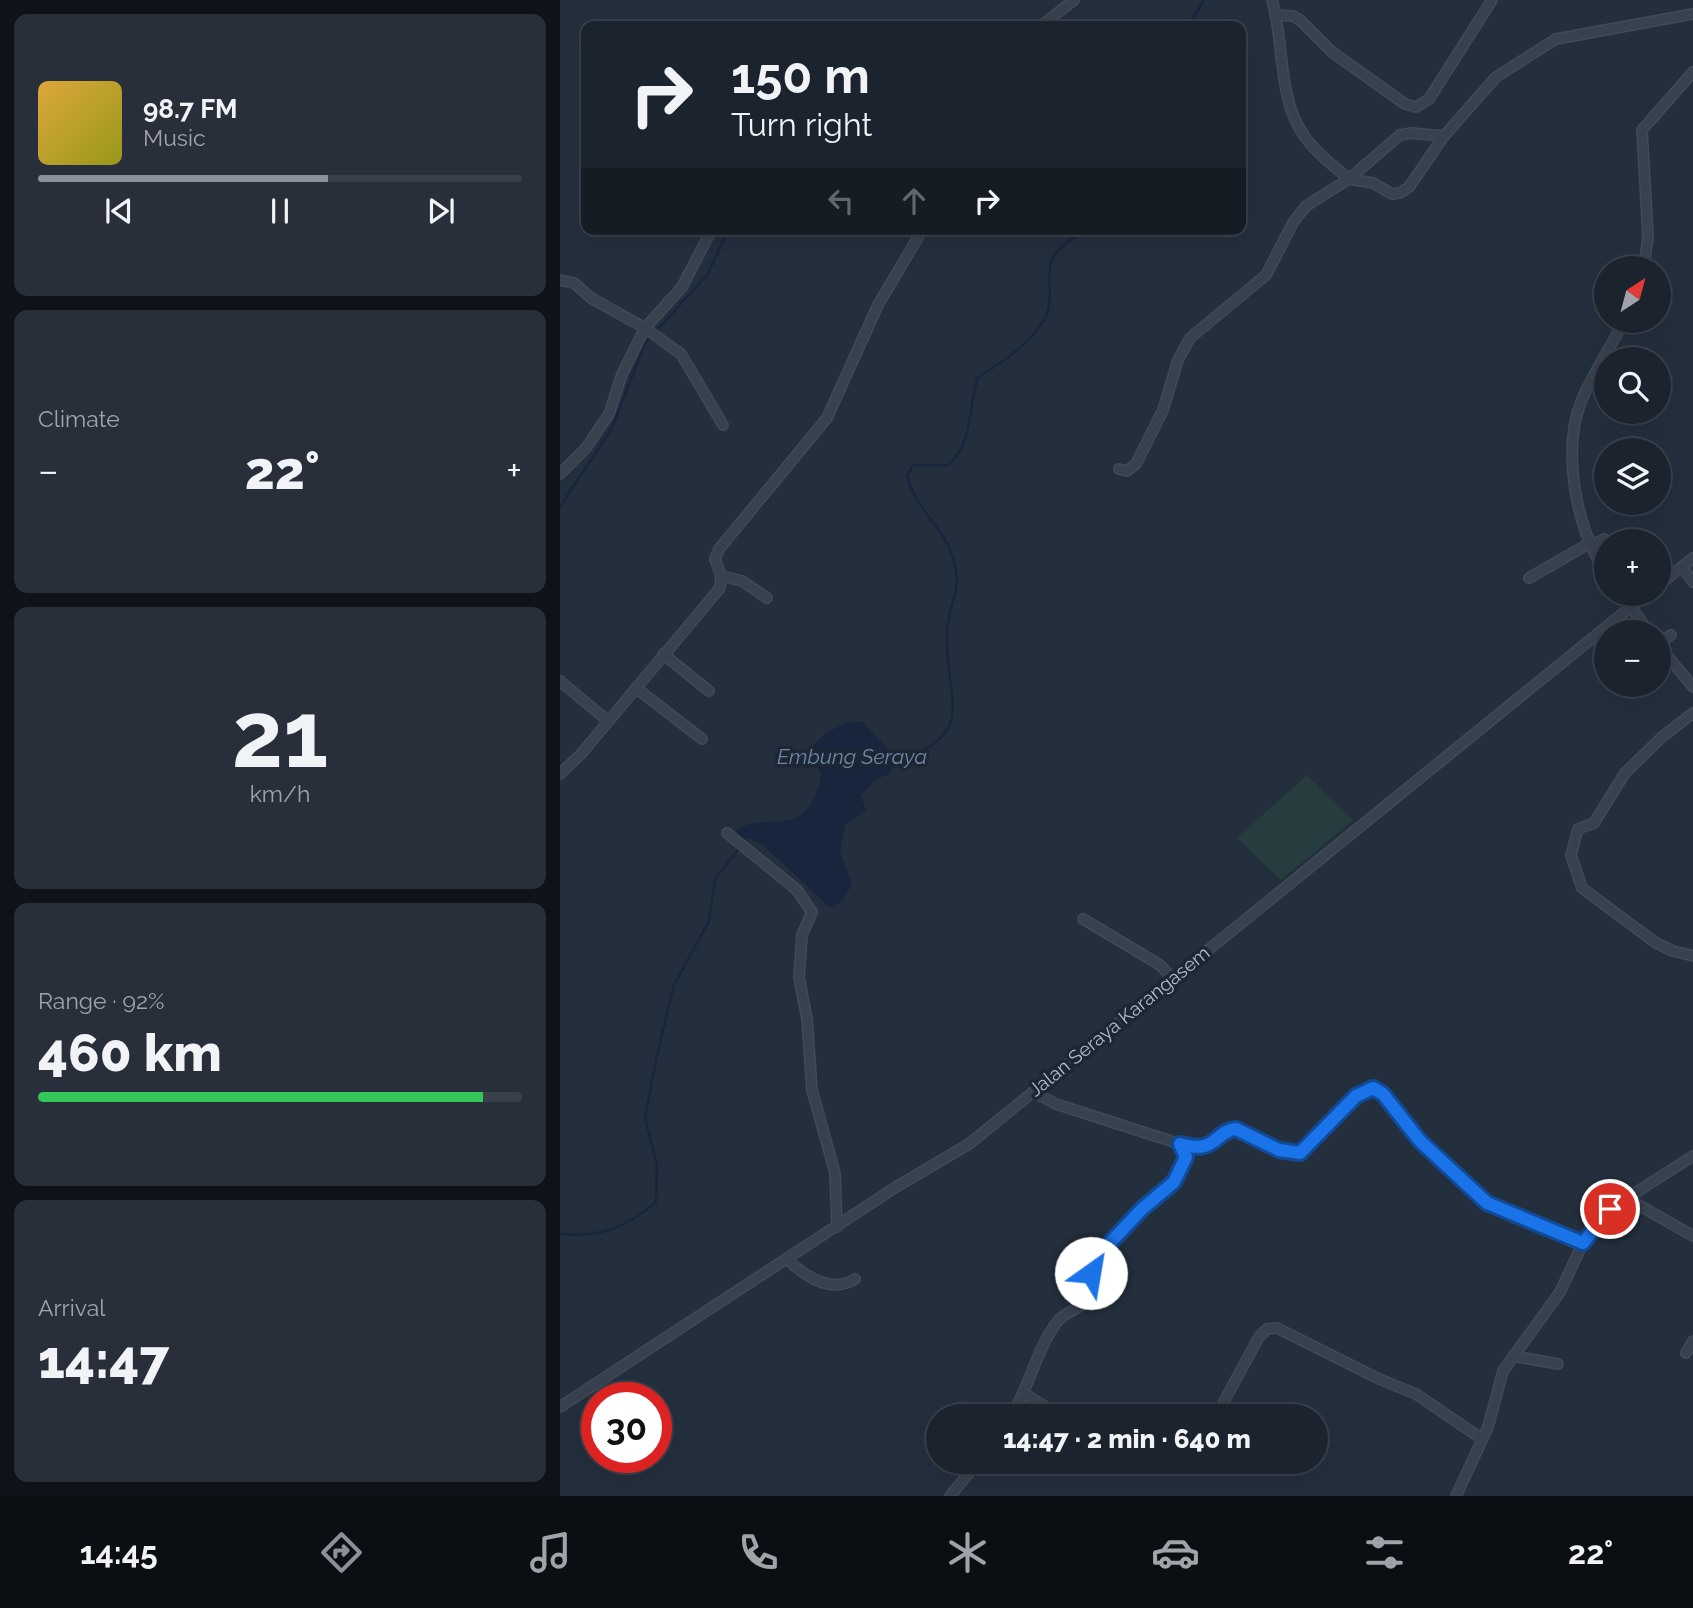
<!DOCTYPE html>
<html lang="en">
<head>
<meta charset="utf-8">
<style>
  :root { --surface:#1b232e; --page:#282f3a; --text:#f1f3f6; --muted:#a0a4aa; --line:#39404a; --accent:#8c9099 }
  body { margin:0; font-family:Raleway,sans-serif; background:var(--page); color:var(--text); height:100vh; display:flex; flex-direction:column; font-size:26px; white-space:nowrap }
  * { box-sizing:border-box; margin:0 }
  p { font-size:23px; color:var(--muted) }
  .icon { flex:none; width:38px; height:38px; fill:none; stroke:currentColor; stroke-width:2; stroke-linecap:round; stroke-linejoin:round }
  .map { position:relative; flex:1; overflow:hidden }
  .drawer { display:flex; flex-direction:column; gap:14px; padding:14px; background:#0f1319; width:560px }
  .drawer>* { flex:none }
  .hud { position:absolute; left:21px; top:21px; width:665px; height:214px; border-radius:14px; box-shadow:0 7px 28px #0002,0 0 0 2px var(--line); background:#1b232e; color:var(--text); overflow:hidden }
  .needle { width:46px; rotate:36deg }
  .buttons { position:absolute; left:1034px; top:256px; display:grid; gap:14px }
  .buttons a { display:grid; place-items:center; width:77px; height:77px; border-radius:50%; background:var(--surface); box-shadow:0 7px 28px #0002,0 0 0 2px var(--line); font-size:35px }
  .speed { position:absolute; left:21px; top:1382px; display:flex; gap:14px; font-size:35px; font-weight:700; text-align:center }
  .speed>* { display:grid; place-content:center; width:91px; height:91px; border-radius:50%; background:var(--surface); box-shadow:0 7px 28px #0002,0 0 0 2px var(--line); line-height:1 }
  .speed .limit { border:10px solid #d22; background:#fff; color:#111 }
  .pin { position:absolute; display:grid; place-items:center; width:60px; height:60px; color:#fff; margin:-30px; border:4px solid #fff; border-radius:50%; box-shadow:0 2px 7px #0007 }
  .me { position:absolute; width:77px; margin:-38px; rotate:32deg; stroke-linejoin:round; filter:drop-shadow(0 0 5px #0008) }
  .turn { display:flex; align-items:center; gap:24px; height:147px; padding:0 35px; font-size:32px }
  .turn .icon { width:91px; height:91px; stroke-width:2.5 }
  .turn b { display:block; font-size:49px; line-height:60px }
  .lanes { display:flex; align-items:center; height:66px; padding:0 35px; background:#0003; justify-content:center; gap:35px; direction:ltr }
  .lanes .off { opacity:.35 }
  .big { font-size:52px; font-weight:800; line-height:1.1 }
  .drawer .tile { flex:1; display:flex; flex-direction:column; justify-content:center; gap:10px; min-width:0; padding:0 24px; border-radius:14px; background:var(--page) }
  .drawer .dial { align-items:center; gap:0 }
  .dial b { font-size:91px; line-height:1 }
  .song { display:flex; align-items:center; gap:21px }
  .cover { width:84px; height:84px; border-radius:10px; background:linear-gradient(135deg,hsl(40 70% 55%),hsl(60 70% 35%)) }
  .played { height:7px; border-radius:4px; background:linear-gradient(90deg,var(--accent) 60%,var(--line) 60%) }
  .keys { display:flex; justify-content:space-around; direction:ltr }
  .heat { display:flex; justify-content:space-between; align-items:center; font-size:38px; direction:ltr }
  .charge { height:10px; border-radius:5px; background:linear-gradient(90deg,#34c759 92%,var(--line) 0) }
  .trip { position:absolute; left:366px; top:1404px; width:402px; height:70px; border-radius:35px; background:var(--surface); box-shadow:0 7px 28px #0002,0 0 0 2px var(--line); font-weight:800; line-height:70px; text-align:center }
  .tabs { display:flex; height:112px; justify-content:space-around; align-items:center; background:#0b0e12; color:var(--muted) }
  .tabs .icon { width:49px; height:49px }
  .tabs .active { color:var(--accent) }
  .tabs b { font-size:32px; color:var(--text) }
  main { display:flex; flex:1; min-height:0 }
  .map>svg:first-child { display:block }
  .green { fill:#263c3f }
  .water { fill:#17263c }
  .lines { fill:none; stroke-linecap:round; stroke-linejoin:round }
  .stream { stroke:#17263c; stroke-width:2.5 }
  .minor-casing { stroke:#414a57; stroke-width:12 }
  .minor { stroke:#38414e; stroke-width:9 }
  .route-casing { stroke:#114b97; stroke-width:18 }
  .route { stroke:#1a73e8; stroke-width:12 }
  .labels { text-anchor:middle; stroke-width:7; stroke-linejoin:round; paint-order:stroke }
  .street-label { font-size:19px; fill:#b4bcc9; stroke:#1d2633 }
  .water-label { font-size:21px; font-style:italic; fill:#6d86a8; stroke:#1d2633 }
</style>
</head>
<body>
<main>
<section class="drawer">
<div class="tile">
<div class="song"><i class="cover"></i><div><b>98.7 FM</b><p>Music</p></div></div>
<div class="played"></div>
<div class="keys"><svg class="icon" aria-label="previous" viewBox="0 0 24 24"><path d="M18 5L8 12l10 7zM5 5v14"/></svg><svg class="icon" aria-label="pause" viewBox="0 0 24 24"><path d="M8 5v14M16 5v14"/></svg><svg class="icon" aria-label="next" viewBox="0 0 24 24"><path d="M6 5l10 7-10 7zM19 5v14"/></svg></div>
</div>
<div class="tile"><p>Climate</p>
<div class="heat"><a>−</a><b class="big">22°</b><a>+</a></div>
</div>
<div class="tile dial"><b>21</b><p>km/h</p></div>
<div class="tile"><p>Range · 92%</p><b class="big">460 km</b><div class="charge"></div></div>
<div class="tile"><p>Arrival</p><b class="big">14:47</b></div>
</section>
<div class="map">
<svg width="1133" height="1496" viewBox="0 0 1133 1496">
  <rect width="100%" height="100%" fill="#242f3e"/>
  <path class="green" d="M747,775L793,820L721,880L677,838Z"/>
  <path class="water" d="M303,722L332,754L331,774L316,779L301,795L306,811L286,824L280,851L292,884L282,902L269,907L203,845L189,838L180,843L172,836C197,802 247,852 261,774L252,761V747C264,733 283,720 303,722Z"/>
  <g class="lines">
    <g class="stream">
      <path d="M628,26L644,0"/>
      <path d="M0,507L52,428L85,343L147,275L168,231"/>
      <path d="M332,762C423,735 384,701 387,632C389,597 406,589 390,550C379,523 356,509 347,476L353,465H388C414,443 408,406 418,377C443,362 472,343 486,316C495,297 483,268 496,253C503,244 517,236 526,229"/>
      <path d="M0,1234C41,1238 65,1228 96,1202L97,1166L85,1118L97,1055L114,985L149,921L155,879L180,847"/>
    </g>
    <defs>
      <g id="minor">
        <path d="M712,0C725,45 717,98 745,137C757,154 774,166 789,179L840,135L851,133L884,136L936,77L996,39L1133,14"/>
        <path d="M716,15L733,16L740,20L772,52L845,104L856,107L869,99L932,0"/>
        <path d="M481,26L514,0"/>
        <path d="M1084,268L1088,236L1082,130L1133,72"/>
        <path d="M0,280L14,283L31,298L85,328L121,354L163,425"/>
        <path d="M559,469L567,471L576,464L603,410L618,360L630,338L706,275L734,221L746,206L789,179L813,183L832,194L840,193L849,187L884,136"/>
        <path d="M0,474L26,448L49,414L62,374L85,328L122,287L152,229"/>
        <path d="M1031,546L1044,539"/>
        <path d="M1122,567L1133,582"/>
        <path d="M1046,572C1016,531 1002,450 1021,402C1032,374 1051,348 1064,320"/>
        <path d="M161,576L182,581L207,598"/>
        <path d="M969,578L1030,543"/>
        <path d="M1099,585L1133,558"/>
        <path d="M1061,593L1089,632"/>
        <path d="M1099,643L1111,635"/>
        <path d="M1099,646L1133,687"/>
        <path d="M103,654L149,691"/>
        <path d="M0,681L48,721"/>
        <path d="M76,688L142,739"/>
        <path d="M1133,713L1102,737L1065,773L1034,823L1018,829L1011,855L1022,888L1096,943L1113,951L1133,956"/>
        <path d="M0,774L21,754L160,588L161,576L155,559L159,549L267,418L318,305L363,229"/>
        <path d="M167,833L237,890L252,912L242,935L239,977L247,1019L252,1090L275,1173L277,1227"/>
        <path d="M523,919L600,965L612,978"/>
        <path d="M620,1144C657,1156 655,1131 676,1129L718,1150L740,1153L796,1096L813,1088L823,1094L860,1141L927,1203L1023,1243"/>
        <path d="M1068,1199L1133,1236"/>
        <path d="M228,1260C246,1277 271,1294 295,1279"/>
        <path d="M1126,1353L1133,1341"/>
        <path d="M953,1356L998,1364"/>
        <path d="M465,1394L500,1416"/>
        <path d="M0,1407L336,1187L409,1144L1088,593"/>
        <path d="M451,1416C470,1386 476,1350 497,1322C505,1311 523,1308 533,1297C538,1285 527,1274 532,1262L582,1209L614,1182L626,1157L620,1144L496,1104L473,1092"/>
        <path d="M656,1416L699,1337L707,1329L717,1328L819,1379L856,1394L922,1439"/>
        <path d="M390,1496L419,1461"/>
        <path d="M896,1496L928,1427L943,1371L1000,1292L1023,1243L1050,1209L1133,1156"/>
      </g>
    </defs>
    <use href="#minor" class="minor-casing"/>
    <use href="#minor" class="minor"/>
  </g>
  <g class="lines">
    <defs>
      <path id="route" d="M531,1273L532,1262L582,1209L614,1182L626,1157L620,1144C657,1155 654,1131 676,1129L719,1150L740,1153L796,1096L813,1088L823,1094L860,1141L927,1203L1023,1243L1050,1209"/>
    </defs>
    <use href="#route" class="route-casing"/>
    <use href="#route" class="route"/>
  </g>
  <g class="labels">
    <g class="street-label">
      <text transform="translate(559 1021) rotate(-39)" y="7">Jalan Seraya Karangasem</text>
    </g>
    <g class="water-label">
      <text x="292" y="764">Embung Seraya</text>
    </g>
  </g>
</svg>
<div class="buttons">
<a><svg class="needle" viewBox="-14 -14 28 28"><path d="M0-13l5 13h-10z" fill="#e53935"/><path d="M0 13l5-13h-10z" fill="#a0a4aa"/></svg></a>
<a><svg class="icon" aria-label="search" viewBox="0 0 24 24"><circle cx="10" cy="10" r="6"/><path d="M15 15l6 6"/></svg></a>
<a><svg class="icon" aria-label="layers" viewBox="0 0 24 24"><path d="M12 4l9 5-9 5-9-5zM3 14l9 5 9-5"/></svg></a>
<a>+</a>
<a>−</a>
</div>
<div class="speed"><div class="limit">30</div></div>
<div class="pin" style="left:1050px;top:1209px;background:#d93025"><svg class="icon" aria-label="arrive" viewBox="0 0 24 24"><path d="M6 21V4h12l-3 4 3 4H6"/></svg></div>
<svg class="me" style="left:531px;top:1273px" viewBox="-20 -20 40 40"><circle r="19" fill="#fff"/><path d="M0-13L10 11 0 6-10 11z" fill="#1a73e8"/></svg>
<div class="trip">14:47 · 2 min · 640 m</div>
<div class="hud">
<div class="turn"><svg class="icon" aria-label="right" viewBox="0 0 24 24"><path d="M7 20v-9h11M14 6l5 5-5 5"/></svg><div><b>150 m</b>Turn right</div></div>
<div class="lanes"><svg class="icon off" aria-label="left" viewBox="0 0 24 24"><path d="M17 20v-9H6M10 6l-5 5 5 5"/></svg><svg class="icon off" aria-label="ahead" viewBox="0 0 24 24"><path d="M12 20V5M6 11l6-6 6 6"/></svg><svg class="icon" aria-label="right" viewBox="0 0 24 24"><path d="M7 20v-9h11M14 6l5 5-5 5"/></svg></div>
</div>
</div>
</main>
<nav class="tabs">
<b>14:45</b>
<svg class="icon active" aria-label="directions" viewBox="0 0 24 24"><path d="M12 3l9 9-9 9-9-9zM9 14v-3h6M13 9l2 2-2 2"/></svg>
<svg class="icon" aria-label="music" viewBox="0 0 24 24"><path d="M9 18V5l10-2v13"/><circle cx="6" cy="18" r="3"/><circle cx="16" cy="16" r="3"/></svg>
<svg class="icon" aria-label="phone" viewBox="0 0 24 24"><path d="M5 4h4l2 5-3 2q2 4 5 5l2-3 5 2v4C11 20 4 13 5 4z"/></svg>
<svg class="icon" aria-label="climate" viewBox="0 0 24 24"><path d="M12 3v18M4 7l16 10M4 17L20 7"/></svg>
<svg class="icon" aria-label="car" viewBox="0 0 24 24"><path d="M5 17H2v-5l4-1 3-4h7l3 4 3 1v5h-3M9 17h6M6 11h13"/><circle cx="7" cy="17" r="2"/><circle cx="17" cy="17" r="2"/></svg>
<svg class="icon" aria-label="filters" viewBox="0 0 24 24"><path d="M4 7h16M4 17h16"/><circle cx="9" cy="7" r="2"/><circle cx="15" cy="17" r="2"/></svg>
<b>22°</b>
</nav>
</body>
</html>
